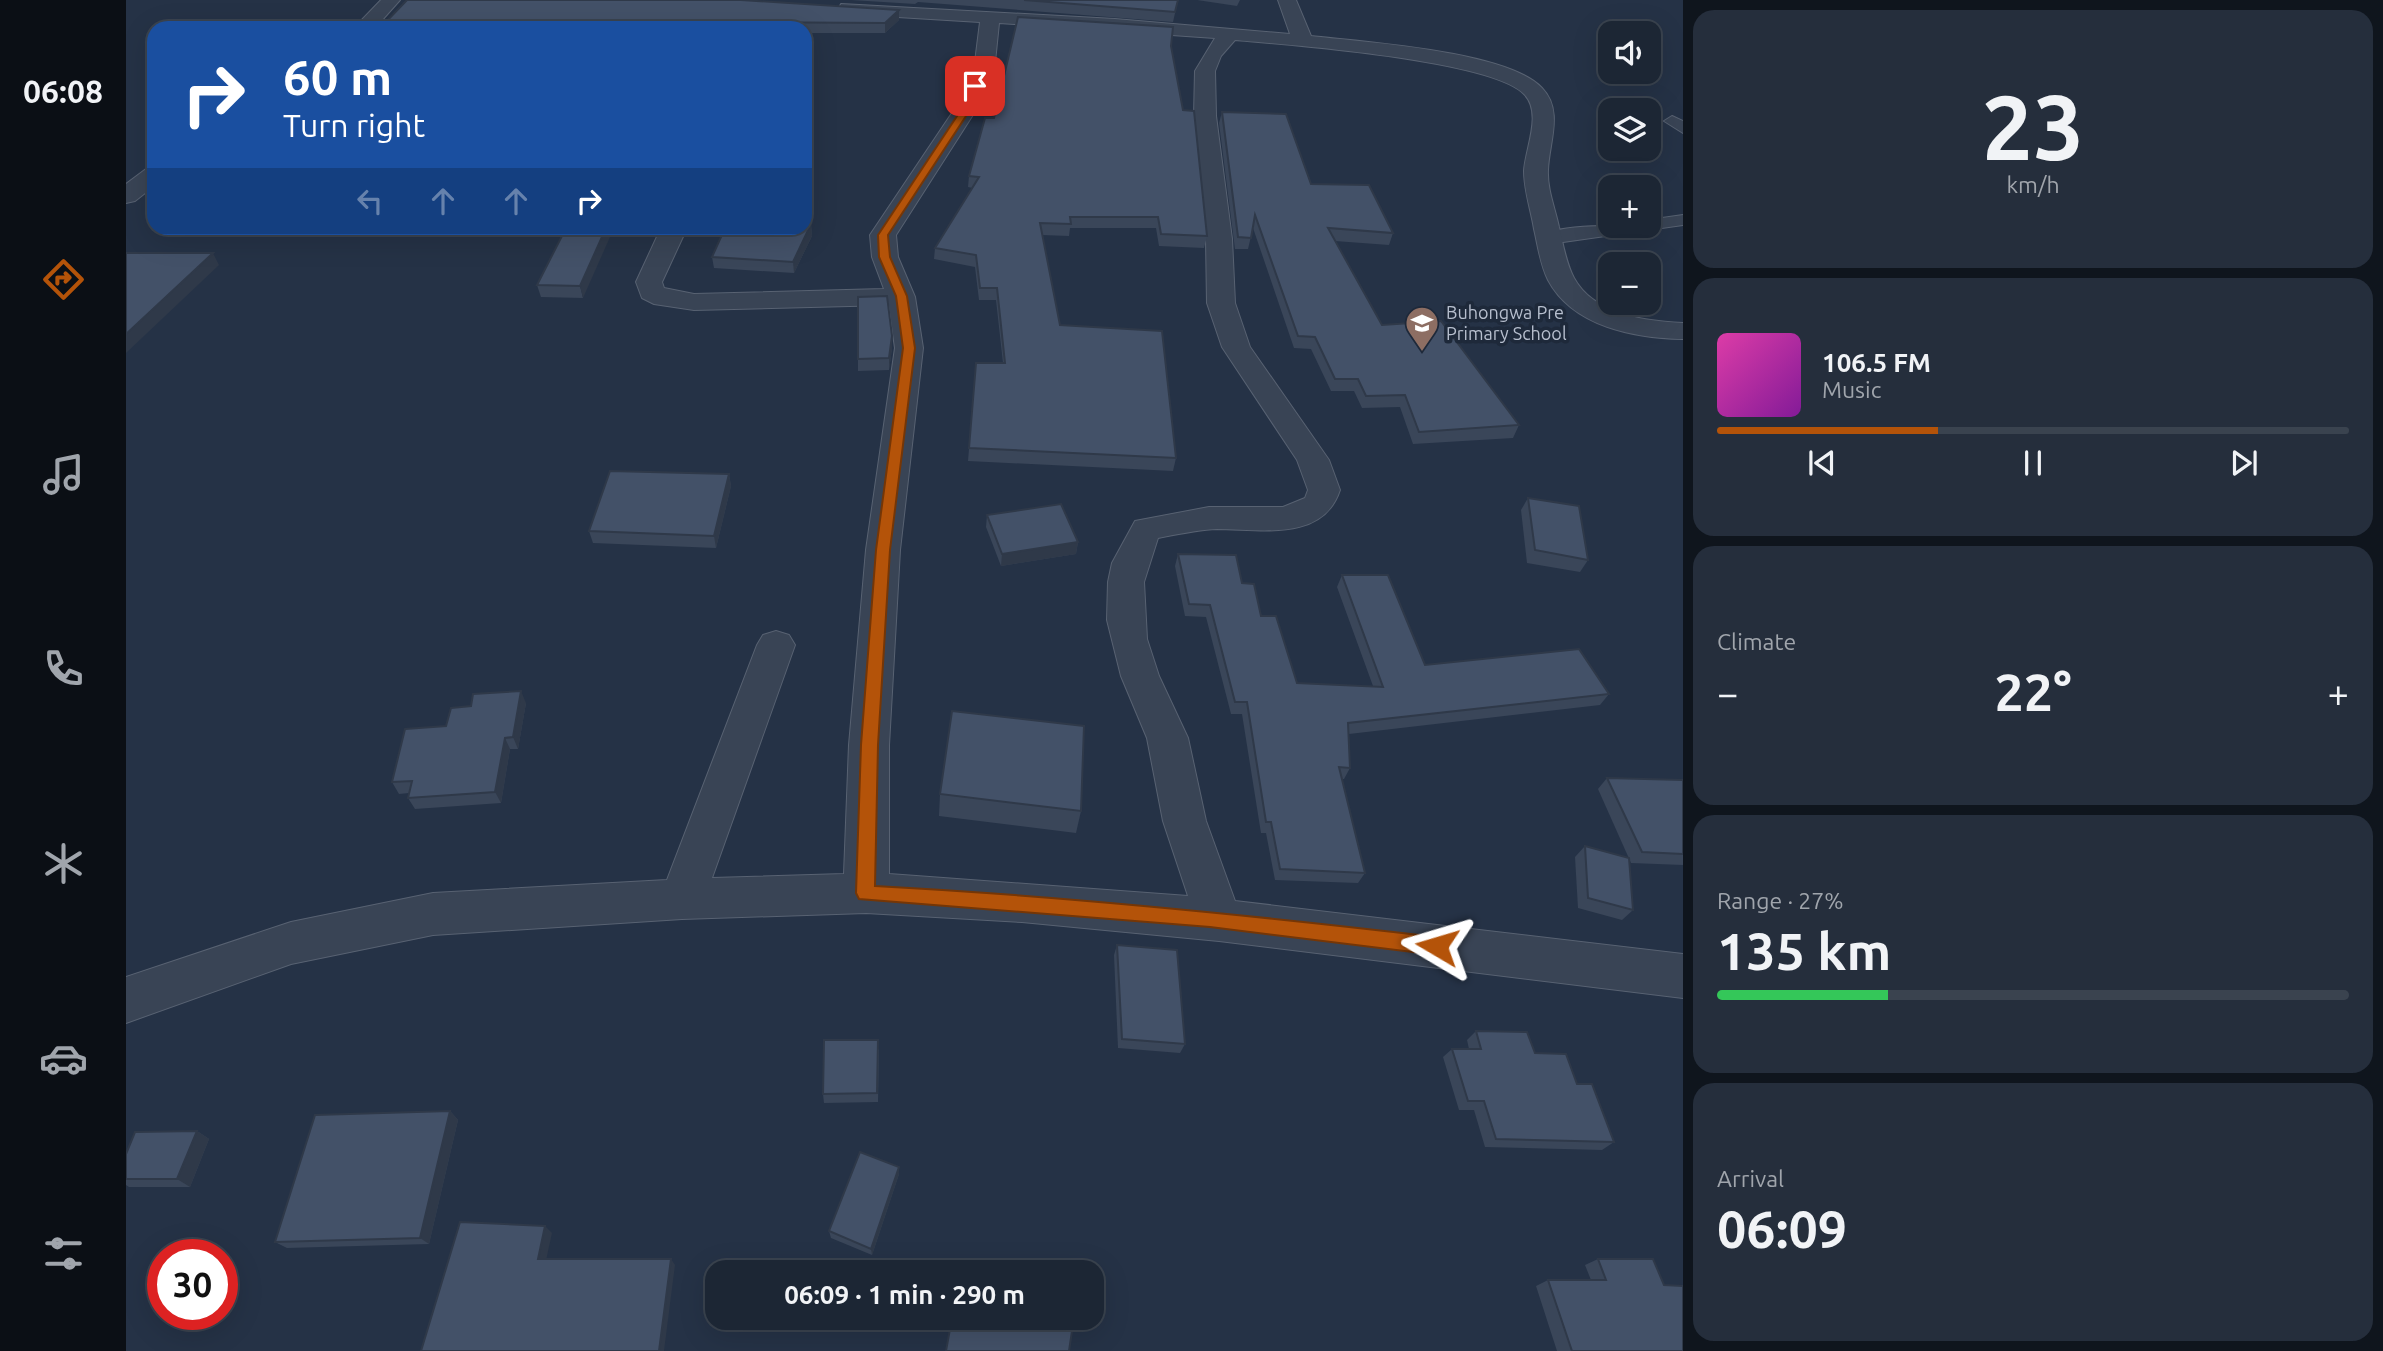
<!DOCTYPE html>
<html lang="en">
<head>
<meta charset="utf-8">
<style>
  :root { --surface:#1c2634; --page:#252e3c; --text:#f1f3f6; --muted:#a0a5ac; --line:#3a434f; --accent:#b45309 }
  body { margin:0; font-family:Ubuntu,sans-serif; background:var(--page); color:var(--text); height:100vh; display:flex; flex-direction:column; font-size:26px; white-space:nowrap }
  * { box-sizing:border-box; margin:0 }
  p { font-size:23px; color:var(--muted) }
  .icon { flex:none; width:38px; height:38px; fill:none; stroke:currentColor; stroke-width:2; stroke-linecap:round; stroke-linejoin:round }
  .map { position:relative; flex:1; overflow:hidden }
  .panel { display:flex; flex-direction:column; gap:10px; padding:10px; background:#0f151d; width:700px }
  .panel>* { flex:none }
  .banner { position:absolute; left:21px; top:21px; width:665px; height:214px; border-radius:21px; box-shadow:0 7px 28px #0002,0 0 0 2px var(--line); background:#1a4fa0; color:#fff; overflow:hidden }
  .buttons { position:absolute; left:1472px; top:21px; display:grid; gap:14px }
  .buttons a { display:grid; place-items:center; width:63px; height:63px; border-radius:14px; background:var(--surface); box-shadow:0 7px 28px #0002,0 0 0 2px var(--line); font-size:35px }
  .speed { position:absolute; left:21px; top:1239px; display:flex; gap:14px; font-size:35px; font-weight:700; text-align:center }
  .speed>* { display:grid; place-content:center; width:91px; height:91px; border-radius:50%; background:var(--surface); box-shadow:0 7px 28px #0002,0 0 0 2px var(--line); line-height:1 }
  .speed .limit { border:10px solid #d22; background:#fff; color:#111 }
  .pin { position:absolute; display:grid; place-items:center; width:60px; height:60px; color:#fff; margin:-30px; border-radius:14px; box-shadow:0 4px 10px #0006 }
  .me { position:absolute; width:77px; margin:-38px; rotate:277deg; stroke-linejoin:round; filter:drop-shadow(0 0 5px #0008) }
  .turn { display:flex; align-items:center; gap:24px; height:147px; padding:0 21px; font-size:32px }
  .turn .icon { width:91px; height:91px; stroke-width:2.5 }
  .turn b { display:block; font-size:49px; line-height:60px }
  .lanes { display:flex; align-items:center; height:66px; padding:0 21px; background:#0003; justify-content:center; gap:35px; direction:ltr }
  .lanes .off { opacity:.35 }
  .big { font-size:52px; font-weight:700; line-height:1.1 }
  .panel .widget { flex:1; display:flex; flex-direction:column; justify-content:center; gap:10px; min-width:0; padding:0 24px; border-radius:21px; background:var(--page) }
  .panel .dial { align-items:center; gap:0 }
  .dial b { font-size:91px; line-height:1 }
  .song { display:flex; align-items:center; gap:21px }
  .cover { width:84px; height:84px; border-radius:10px; background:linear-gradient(135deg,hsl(320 70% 55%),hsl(290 70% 35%)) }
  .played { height:7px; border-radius:4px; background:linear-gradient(90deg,var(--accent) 35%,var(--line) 35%) }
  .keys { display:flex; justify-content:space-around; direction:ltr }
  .heat { display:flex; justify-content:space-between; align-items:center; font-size:38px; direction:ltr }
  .charge { height:10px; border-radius:5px; background:linear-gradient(90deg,#34c759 27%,var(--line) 0) }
  .trip { position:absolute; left:579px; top:1260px; width:399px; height:70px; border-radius:21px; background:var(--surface); box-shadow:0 7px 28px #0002,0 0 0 2px var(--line); font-weight:700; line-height:70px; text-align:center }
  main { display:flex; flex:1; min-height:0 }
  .tab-bar { display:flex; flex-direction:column; width:126px; justify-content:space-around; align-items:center; background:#0b0f15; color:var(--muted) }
  .tab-bar .icon { width:49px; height:49px }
  .tab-bar .active { color:var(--accent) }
  .tab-bar b { font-size:32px; color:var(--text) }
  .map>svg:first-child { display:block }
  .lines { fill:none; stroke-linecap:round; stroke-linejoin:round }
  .lane-casing { stroke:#586272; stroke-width:2 }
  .street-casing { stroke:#586272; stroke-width:2 }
  .lane { fill:#394455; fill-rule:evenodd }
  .street { fill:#394455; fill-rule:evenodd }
  .wall { fill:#3a4659 }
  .shaded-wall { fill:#2f3949 }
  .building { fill:#435168; stroke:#2f3949; stroke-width:2 }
  .route { fill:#b45309; stroke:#753606; stroke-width:2 }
  .labels { text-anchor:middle; stroke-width:7; stroke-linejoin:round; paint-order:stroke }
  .far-poi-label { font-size:18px; fill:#b7bfce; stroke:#1e293a; text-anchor:start }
</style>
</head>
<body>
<main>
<nav class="tab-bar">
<b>06:08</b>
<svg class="icon active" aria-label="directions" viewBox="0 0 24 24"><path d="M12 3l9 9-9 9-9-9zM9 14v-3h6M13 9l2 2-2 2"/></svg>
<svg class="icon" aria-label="music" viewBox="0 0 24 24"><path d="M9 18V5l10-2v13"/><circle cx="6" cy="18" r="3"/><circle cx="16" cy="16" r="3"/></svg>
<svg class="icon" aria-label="phone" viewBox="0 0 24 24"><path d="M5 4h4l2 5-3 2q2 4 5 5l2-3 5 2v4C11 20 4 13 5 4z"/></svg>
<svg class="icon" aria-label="climate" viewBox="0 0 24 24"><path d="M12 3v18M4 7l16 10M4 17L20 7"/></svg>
<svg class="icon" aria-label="car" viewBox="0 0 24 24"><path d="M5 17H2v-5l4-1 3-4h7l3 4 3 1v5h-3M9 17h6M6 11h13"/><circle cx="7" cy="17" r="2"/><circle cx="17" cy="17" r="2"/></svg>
<svg class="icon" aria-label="filters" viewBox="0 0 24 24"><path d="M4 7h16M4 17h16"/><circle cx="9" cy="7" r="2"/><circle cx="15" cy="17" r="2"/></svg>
</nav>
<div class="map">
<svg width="1557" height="1351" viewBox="0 0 1557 1351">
  <rect width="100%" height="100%" fill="#253246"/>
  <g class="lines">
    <defs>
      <g id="lane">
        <path d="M1546,116L1557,121V133L1538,121Z"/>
        <path d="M1557,215V225L1423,244L1414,238C1426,223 1502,226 1522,226V220Z"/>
      </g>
      <g id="street">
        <path d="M255,0H274L249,28H228Z"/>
        <path d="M1152,0H1170L1185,36C1237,42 1382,51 1416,88C1438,111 1423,142 1422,170C1421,189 1429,208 1433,227C1437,244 1440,263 1448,278C1468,315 1520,321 1557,323V339C1509,338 1447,327 1422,280C1414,264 1412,246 1408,229C1405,210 1398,191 1398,171C1399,149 1417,113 1398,94C1365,60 1164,45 1109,40L1095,56L1089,71L1090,116L1106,239L1109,303L1124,347L1203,460L1214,490C1197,542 1135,529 1091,529C1071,530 1052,534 1032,538L1018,582L1021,639L1033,676L1062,738L1080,821L1109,901L1557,954V998L1093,941L896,922L740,913L556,919L307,935L165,964L0,1023V977L165,922L307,893L541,880L631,645L637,635L650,631L663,635L669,645L586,878L718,874L723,745L740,550L769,348L763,305L568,310L528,304L516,298L510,282L535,228H561L536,282L538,288L568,294L758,289L746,257L744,235L828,110L849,62L854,22L722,14L715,12L713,8L715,4L989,19L1164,34ZM873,23L1089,38L1069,71L1068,116L1080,239L1081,303L1096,347L1171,460L1182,490L1179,498L1157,507H1083L1009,521L986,563L982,582L981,620L995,676L1021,738L1037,821L1062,896L763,874V745L774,550L797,348L789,297L772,257L770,235L850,110L869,62Z"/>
        <path d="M28,167V186L9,201L0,203V184L20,169Z"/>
      </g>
    </defs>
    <use href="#lane" class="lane-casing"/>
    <use href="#street" class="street-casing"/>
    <use href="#lane" class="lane"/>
    <use href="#street" class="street"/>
  </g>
  <g class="wall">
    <path d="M725,0H1052L1047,22L792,2L789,4Z"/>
    <path d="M1071,0H1114L1111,6Z"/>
    <path d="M773,10V20L759,33H679V28H255Z"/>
    <path d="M1045,46L1081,236L1078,248L1033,246L1030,228H944L943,236L916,235L934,325L1050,458L1047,471L842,461L850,363H877L870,300H853L849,267L808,259L809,248L847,188L842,187L843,176L868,118Z"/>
    <path d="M1096,112L1185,184L1267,233L1263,245L1209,241L1256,325L1393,425L1387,438L1287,444L1274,407L1236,408L1228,391H1205L1185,349L1168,348L1127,228L1122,249H1109L1093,123Z"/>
    <path d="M685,224L686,236L668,273L588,268L586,257Z"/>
    <path d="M440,228L457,298L415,297L411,285Z"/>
    <path d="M766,348L763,370L732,371V359Z"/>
    <path d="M603,474L605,486L590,548L467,543L463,531Z"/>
    <path d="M1402,498L1462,560L1454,572L1401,563L1395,510Z"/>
    <path d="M861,515L952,542L950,554L875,566L860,527Z"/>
    <path d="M1052,554L1116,583L1135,616L1171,683L1247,686L1211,587L1216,575L1299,665L1483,694L1474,705L1223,734L1224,768L1218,779H1216L1239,873L1232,883L1149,880L1140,833H1135L1116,714H1105L1080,617L1059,616L1049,566Z"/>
    <path d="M400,703L392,749H384L375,803L289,809L282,798L283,793L273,794L266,782L320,726Z"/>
    <path d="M1481,778L1557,780V865L1505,863L1472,789Z"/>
    <path d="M814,794L955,811L950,833L813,816Z"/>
    <path d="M1459,846L1507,910L1496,920L1452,908L1449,857Z"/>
    <path d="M991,945L1059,1044L1054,1053L992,1048L988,955Z"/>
    <path d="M1350,1031L1409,1053L1451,1084L1488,1142L1476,1150L1359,1147L1348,1110H1333L1317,1057L1326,1049H1343L1341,1040Z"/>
    <path d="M753,1049L752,1102L698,1103L697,1094Z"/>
    <path d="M324,1111L332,1120L303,1244L161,1248L149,1242Z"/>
    <path d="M71,1131L83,1139L64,1187H3L0,1185V1154Z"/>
    <path d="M773,1167V1174L746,1255L705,1238L703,1231Z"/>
    <path d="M1472,1259L1538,1285L1557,1351H1431L1410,1286L1422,1280H1465L1459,1265Z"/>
  </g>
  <g class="shaded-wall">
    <path d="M773,10V20L759,33V23Z"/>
    <path d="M685,224L686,236L668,273L667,262Z"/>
    <path d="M480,228H488L457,298L454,286Z"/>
    <path d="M87,253L93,265L0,353V334Z"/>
    <path d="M766,336V348L763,370V358Z"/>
    <path d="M603,474L605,486L590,548L588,536Z"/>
    <path d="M952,542L950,554L875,566L876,554Z"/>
    <path d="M395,691L400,703L392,749L387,737Z"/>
    <path d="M379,738L384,749L375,803L369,792Z"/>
    <path d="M324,1111L332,1120L303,1244L294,1238Z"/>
    <path d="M71,1131L83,1139L64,1187L51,1179Z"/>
    <path d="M773,1167V1174L746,1255L745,1249Z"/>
    <path d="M419,1226L426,1233L419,1265L412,1259Z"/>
    <path d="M545,1259L549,1265L538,1351H533Z"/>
  </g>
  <g class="building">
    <path d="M281,0H615L773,10L759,23L565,22L563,26L556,28H254Z"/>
    <path d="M898,0H1052L1049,12Z"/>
    <path d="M892,17L1047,27L1045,46L1057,110L1068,111L1081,236L1035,234L1032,217H944L945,224L914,223L934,325L1036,331L1050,458L843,448L850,363H879L871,288H854L850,255L809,248L853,177L843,176L859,118H868Z"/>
    <path d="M1096,112L1160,114L1185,184L1243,185L1267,233L1202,228L1256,325L1315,321L1393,425L1293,432L1279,395L1240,396L1232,379H1209L1189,337L1172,336L1129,215L1125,238L1112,237Z"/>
    <path d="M679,224H685L667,262L586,257L599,228H679Z"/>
    <path d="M440,228H480L454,286L411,285Z"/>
    <path d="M0,253H87L0,334Z"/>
    <path d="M761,296L766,336L763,358L732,359V297Z"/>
    <path d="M484,471L603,474L588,536L463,531Z"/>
    <path d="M1402,498L1453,506L1462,560L1409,550Z"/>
    <path d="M935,504L952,542L876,554L861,515Z"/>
    <path d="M1052,554L1110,555L1116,583L1128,584L1135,616H1150L1171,683L1257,687L1216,575H1262L1299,665L1453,649L1483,694L1222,723L1224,768L1213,767L1239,873L1154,869L1145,822H1140L1121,702H1109L1084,605L1063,604Z"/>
    <path d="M395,691L387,737L379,738L369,792L282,798L286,781L266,782L279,729L320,726L325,708L345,706L347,694Z"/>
    <path d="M826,711L958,726L955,811L814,794Z"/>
    <path d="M1481,778L1557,780V854L1516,852Z"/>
    <path d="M1459,846L1503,858L1507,910L1462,898Z"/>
    <path d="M991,945L1051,950L1059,1044L996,1039Z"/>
    <path d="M1350,1031L1401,1032L1409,1053L1440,1054L1451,1084H1466L1488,1142L1370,1139L1358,1101H1342L1326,1049H1355Z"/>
    <path d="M698,1040H752L751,1093L697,1094Z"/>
    <path d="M324,1111L294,1238L149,1242L189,1115Z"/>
    <path d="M71,1131L51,1179H0V1154L9,1132Z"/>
    <path d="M734,1152L773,1167L745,1249L703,1231Z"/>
    <path d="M334,1222L419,1226L412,1259H545L533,1351H295Z"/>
    <path d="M1472,1259H1527L1538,1285L1557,1286V1351H1446L1422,1280H1480Z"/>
    <path d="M826,1318H948L943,1351H820Z"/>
  </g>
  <path class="route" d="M846,84L854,86L844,110L762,235L764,257L781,296L789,348L764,550L752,745L749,886C937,896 1124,915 1311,937L1318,940L1321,946L1318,952L1311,955L1084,927L733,899L730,893L735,745L750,550L777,348L770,296L753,257L752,235L835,110Z"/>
  <defs>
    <symbol id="school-pin" viewBox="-11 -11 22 30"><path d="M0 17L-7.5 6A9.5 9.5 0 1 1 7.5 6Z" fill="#8d6e63" stroke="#1e293a"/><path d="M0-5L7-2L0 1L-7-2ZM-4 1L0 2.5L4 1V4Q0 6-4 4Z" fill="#fff"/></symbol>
  </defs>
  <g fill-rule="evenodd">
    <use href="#school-pin" x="1277" y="304" width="38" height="52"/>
  </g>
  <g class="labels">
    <g class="far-poi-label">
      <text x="1320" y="319">Buhongwa Pre<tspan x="1320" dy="21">Primary School</tspan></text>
    </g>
  </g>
</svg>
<div class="buttons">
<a><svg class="icon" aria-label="sound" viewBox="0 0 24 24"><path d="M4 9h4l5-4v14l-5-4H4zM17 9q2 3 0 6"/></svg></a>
<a><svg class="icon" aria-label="layers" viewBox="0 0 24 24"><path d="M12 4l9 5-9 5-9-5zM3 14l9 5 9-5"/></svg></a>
<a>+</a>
<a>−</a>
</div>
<div class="speed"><div class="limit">30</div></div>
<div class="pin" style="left:849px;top:86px;background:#d93025"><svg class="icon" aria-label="arrive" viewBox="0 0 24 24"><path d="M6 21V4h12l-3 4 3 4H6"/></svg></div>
<svg class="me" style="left:1311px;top:946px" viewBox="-20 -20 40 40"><path d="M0-17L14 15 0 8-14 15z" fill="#b45309" stroke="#fff" stroke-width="4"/></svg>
<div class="trip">06:09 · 1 min · 290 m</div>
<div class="banner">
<div class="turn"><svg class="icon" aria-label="right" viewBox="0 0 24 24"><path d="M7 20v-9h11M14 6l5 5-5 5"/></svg><div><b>60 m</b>Turn right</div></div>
<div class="lanes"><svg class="icon off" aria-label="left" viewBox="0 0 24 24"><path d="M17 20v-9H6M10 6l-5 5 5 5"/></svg><svg class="icon off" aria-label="ahead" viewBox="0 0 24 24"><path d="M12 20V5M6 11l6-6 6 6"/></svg><svg class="icon off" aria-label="ahead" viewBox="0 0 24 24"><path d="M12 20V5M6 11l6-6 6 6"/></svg><svg class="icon" aria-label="right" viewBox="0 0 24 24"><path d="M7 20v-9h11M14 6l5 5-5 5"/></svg></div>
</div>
</div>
<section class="panel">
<div class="widget dial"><b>23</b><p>km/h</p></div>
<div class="widget">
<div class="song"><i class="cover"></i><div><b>106.5 FM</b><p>Music</p></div></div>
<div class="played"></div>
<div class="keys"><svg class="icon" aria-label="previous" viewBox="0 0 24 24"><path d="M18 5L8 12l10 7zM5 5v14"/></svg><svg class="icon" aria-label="pause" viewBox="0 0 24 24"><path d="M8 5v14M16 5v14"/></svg><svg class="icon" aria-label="next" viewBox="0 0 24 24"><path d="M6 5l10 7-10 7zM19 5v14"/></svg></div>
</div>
<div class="widget"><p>Climate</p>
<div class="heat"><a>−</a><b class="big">22°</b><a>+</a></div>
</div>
<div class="widget"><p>Range · 27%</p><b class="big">135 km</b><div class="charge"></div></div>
<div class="widget"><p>Arrival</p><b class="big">06:09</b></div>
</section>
</main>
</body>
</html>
